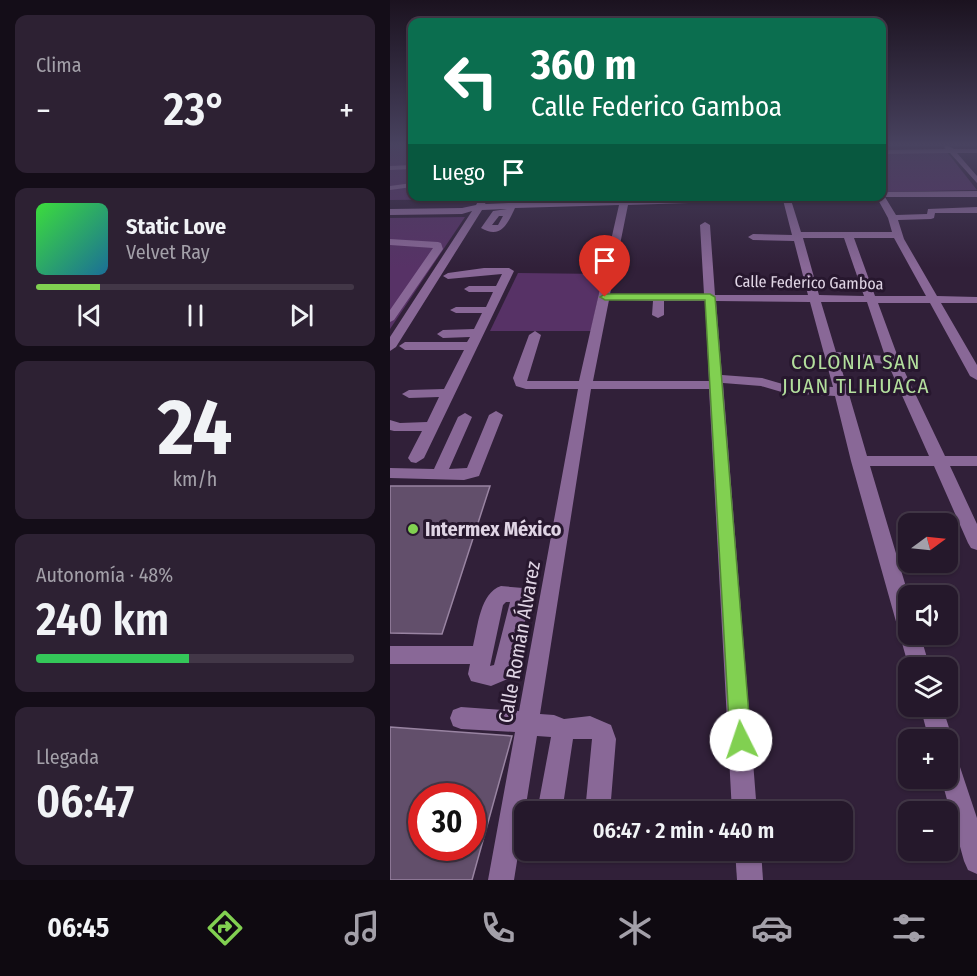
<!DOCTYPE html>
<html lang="es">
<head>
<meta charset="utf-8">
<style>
  :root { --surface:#25182b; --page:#2d2133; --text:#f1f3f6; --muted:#a3a0a9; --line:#423747; --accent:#81d051 }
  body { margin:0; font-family:"Fira Sans Condensed",sans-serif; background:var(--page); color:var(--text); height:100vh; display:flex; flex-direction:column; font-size:22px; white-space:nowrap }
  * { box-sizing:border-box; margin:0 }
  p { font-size:20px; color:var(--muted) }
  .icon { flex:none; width:33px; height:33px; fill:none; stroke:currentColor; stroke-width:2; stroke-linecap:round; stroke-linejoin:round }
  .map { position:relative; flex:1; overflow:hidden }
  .sheet { display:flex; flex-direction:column; gap:15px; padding:15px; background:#140d18; width:390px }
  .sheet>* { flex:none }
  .hud { position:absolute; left:18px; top:18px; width:478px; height:183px; border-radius:12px; box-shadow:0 2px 4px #0004,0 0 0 2px var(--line); background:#0b6e4f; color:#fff; overflow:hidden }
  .needle { width:39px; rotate:75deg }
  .tools { position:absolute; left:508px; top:513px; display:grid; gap:12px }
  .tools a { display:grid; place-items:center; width:60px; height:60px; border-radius:12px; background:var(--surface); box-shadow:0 2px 4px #0004,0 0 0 2px var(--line); font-size:30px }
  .speed { position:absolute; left:18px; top:783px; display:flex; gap:12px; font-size:30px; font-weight:700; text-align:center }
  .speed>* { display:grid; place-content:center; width:78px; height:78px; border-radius:50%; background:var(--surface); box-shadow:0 2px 4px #0004,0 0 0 2px var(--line); line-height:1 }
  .speed .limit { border:9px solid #d22; background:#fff; color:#111 }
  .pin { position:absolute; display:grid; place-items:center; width:51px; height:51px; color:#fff; margin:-62px -26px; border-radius:50% 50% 50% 0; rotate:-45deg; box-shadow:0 0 6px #0007 }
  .pin .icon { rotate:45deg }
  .me { position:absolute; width:66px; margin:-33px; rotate:356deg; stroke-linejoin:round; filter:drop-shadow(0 0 4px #0008) }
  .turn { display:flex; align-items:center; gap:21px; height:126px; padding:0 24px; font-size:27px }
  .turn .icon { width:78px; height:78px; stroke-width:2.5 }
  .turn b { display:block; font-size:42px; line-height:51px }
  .then { display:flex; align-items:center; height:57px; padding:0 24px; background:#0003; gap:12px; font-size:22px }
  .big { font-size:45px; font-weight:600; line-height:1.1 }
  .sheet .widget { flex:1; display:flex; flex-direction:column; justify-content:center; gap:9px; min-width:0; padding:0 21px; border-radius:12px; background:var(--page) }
  .sheet .dial { align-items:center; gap:0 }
  .dial b { font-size:78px; line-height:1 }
  .song { display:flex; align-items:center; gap:18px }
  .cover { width:72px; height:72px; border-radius:9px; background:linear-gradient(135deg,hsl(120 70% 55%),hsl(200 70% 35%)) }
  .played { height:6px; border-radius:3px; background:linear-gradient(90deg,var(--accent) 20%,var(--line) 20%) }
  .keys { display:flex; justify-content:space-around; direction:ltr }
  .heat { display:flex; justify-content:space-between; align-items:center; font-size:33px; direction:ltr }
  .charge { height:9px; border-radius:4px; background:linear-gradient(90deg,#34c759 48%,var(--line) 0) }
  .trip { position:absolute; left:124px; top:801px; width:339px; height:60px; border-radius:12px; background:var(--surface); box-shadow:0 2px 4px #0004,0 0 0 2px var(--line); font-weight:600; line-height:60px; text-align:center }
  .tabs { display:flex; height:96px; justify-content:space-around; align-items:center; background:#0f0a11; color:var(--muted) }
  .tabs .icon { width:42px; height:42px }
  .tabs .active { color:var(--accent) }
  .tabs b { font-size:27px; color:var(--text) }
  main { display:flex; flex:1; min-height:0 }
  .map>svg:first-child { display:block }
  .green { fill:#573266 }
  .building { fill:#624f6b; stroke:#9984a2; stroke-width:1.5; fill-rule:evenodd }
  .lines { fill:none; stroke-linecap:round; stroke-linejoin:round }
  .minor { fill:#896897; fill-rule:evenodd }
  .route { fill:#81d051; stroke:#548735; stroke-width:1.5 }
  .poi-dot { fill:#81d051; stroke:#27172e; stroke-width:2 }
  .labels { text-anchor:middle; stroke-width:6; stroke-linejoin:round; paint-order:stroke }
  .far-street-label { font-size:16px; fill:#e0d5e5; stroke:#27172e }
  .poi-label { font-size:20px; font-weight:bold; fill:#e0d5e5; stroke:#27172e; text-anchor:start }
  .street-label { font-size:20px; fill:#e0d5e5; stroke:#27172e }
  .neighbourhood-label { font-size:21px; letter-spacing:1.5px; fill:#b3df9d; stroke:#27172e }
</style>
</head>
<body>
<main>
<section class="sheet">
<div class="widget"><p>Clima</p>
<div class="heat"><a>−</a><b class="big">23°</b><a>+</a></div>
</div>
<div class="widget">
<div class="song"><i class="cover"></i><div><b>Static Love</b><p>Velvet Ray</p></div></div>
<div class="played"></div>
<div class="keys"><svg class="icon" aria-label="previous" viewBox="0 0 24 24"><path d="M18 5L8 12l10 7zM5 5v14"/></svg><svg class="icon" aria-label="pause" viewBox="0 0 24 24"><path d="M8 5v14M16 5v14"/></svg><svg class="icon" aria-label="next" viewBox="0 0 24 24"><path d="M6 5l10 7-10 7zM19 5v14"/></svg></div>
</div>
<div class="widget dial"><b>24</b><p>km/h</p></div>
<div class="widget"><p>Autonomía · 48%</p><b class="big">240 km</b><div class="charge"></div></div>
<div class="widget"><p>Llegada</p><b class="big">06:47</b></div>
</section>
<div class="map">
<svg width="587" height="880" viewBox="0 0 587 880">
  <rect width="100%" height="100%" fill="#312039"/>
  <g class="green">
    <path d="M0,145H22V196L89,197L87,199L0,200Z"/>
    <path d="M557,152L587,190L492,192V153Z"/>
    <path d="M75,217L0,329V218Z"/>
    <path d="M128,273L213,274L201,331H100Z"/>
  </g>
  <g class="building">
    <path d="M0,486H100L52,634L0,633Z"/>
    <path d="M0,727L122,736L82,880H0ZM32,796H82V848H32Z"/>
  </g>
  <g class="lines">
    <g class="minor">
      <path d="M557,145L564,149H587V153H567L587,176V183L560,153L492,154V150L556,149L554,147Z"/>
      <path d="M22,165V169L0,170V166Z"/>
      <path d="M22,183V187L0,190V186Z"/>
      <path d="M587,191V197H495L506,215L537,214L538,209L587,207V213H545L544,218L541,219L508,220L514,239L547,296L587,297V303H551L587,365V380L580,376L540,303H488L509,360L555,456H587V466H560L587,524V550L581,548L578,543L544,466H480L519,597V634H530L540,668H519L461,461L445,396L395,393L371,386L333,383L367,812H342L319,389H201L150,714L164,715L174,719L200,716L221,725L226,739L220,812H195L202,739H183L172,812H147L161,737L147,736L124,880H98L125,732L71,729L63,726L60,718L63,710L71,707L129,711L188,389H136L126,386L123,378L139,335L145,331L151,335L137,381H189L229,205L125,208C118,223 111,240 91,228L103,211L117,209L92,210L6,347L0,351V337L82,211L72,214L0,215V209L72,208L86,205L91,196H100L95,204L119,203L126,196L130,199L128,203L234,198L440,196L401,200L411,232H502L498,218L486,196H492V192ZM393,200L402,235L363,234L358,237L363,240L404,241L418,295H325L320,225L315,222L310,225L314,294H220L238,205ZM109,216H113L108,225H102ZM413,238H454L474,296L429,295ZM464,238H504L536,296H485ZM219,300L263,301L262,315L268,318L274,315V301H315L319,381H203ZM326,301L420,302L443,387L396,385L372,378L332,375ZM431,302H477L495,356L446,352ZM449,360L498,364L539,456H477Z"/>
      <path d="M23,196H31V197L27,200Z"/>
      <path d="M0,239L48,242L51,243L53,249L4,320L0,322V310L43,248L0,245Z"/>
      <path d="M94,268H119L124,271L34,458L26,463L21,462L18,458L32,431H4L0,430V420L10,423L37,422L49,397L19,398L12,394L19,390L54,389L74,350H15L9,346L15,342H77L80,337L53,338L47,334L53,330L84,329L92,313H66L60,310L66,307H96L103,292H79L74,289L79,286H106L112,274L58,279L53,276L58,273Z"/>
      <path d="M106,411L113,415L89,476L74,480L0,478V468L44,469L68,417L75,413L82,417L59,469L77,468L99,415Z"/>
      <path d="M111,586L133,588L140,602L120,678L101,686L81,681L78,674L80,664H0V646H83C88,626 90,593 111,586ZM116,602H120L104,665L100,666L113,605Z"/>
      <path d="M530,706H552L563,740L559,748L558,740H539Z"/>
      <path d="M558,751L566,755L587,818V874L578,870L574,861L551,778H558Z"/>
      <path d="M345,850H371L373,880H347Z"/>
    </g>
  </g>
  <linearGradient id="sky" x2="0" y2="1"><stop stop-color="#1b121f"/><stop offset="0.54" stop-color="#48425f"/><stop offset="1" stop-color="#48425f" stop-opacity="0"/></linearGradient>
  <rect width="587" height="268" fill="url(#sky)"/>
  <path class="route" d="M320,294L325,297L361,740L358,748L351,751L343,748L340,740L315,300H215L210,297L215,294Z"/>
  <circle class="poi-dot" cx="23" cy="529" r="6"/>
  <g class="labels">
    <g class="far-street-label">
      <text transform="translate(419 282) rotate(1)" y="6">Calle Federico Gamboa</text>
    </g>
    <g class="poi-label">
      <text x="35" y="536">Intermex México</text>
    </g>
    <g class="street-label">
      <text transform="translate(129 642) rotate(-80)" y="7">Calle Román Álvarez</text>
    </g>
    <g class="neighbourhood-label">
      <text x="466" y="369">COLONIA SAN<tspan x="466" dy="24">JUAN TLIHUACA</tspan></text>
    </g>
  </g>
</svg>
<div class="tools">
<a><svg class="needle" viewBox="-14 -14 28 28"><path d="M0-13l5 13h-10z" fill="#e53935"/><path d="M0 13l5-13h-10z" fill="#a3a0a9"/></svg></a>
<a><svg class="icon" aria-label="sound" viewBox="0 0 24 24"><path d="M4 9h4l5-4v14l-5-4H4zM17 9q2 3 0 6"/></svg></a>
<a><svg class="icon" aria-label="layers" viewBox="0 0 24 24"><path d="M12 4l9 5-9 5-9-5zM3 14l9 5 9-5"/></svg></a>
<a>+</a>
<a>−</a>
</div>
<div class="speed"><div class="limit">30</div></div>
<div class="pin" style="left:215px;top:297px;background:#d93025"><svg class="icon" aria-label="arrive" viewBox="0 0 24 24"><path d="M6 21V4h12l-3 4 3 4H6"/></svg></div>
<svg class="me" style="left:351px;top:740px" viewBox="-20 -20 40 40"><circle r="19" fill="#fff"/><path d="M0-13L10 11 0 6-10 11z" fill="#81d051"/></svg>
<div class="trip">06:47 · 2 min · 440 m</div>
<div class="hud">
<div class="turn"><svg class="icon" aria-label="left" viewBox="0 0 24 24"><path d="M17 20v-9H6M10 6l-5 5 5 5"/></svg><div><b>360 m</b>Calle Federico Gamboa</div></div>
<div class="then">Luego<svg class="icon" aria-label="arrive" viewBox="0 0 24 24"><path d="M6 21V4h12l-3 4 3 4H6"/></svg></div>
</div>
</div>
</main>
<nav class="tabs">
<b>06:45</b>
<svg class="icon active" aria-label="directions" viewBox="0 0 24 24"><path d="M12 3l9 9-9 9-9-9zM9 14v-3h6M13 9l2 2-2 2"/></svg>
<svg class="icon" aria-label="music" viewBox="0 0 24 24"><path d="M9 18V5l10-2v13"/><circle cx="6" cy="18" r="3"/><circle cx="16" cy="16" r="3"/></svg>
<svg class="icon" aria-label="phone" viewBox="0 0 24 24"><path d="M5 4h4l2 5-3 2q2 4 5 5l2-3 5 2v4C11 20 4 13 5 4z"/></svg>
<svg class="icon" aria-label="climate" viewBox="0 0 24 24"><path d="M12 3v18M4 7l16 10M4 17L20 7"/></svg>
<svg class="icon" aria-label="car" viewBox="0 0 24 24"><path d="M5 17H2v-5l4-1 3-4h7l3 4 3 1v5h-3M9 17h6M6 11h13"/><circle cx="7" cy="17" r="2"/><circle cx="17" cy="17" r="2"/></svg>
<svg class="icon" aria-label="filters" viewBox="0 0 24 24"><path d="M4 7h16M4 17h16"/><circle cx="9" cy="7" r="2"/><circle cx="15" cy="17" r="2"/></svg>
</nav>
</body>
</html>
